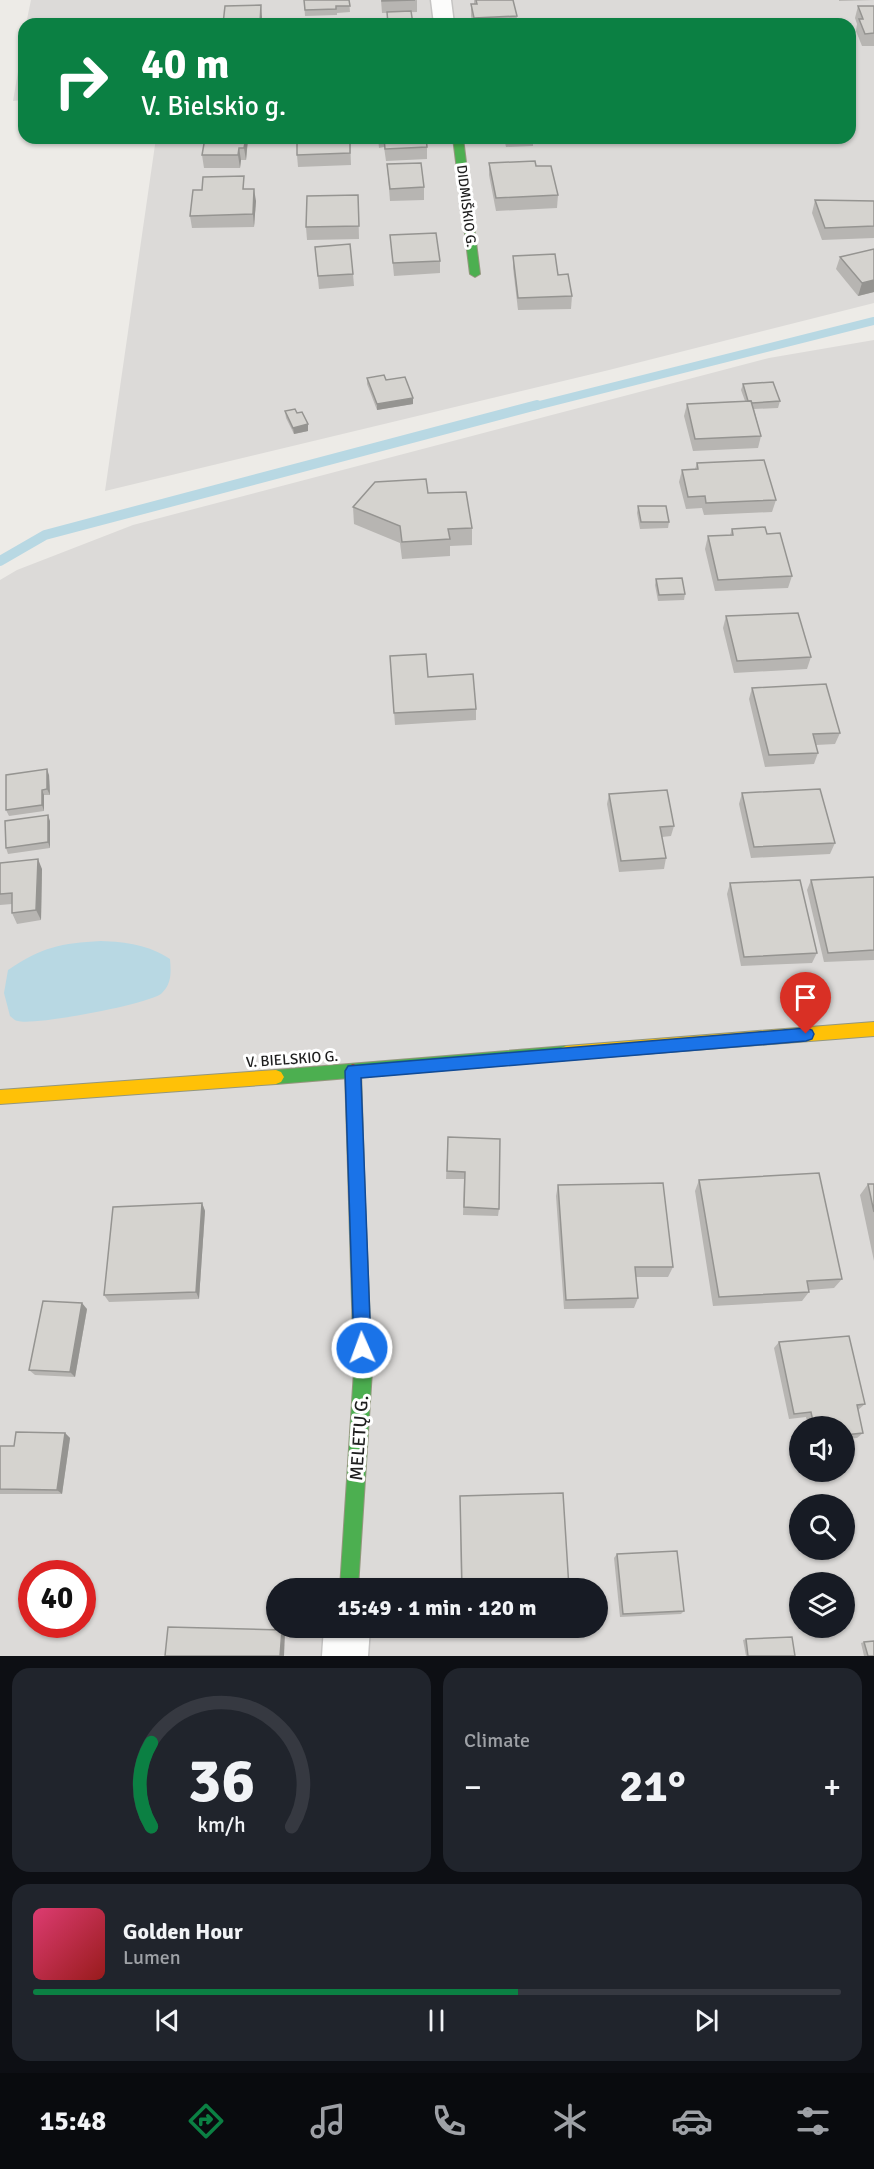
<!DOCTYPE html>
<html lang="en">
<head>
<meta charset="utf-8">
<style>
  :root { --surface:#171b24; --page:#20242c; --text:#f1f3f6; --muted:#9ea1a6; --line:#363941; --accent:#0b8043 }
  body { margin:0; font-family:Signika,sans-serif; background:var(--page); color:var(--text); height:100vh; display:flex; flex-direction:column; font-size:22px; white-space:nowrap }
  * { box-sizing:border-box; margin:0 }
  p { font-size:20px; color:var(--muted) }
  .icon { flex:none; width:33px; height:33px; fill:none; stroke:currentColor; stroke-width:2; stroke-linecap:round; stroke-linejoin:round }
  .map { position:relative; height:1656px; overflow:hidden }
  .drawer { display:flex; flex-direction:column; gap:12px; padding:12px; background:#0d0f14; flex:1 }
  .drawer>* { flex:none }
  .top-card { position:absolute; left:18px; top:18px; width:838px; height:126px; border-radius:18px; box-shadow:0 2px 4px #0004; background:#0b8043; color:#fff; overflow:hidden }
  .controls { position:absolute; left:789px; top:1416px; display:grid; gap:12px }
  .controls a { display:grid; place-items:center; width:66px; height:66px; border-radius:50%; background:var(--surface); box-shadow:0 2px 4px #0004; font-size:30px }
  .speed { position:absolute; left:18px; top:1560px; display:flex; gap:12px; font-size:30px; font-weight:700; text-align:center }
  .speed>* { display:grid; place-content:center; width:78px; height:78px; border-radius:50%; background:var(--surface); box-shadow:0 2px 4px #0004; line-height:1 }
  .speed .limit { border:9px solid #d22; background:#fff; color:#111 }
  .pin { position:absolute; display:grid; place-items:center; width:51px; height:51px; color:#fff; margin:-62px -26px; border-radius:50% 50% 50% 0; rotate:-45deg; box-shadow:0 0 6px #0007 }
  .pin .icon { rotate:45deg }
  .me { position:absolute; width:66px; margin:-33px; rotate:358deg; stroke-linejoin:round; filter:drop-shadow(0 0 4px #0008) }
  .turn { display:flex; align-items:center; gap:21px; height:126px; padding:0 24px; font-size:27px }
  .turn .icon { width:78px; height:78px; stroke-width:2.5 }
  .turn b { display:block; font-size:42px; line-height:51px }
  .big { font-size:45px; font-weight:700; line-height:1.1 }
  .drawer .tile { flex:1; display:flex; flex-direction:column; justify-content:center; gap:9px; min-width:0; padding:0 21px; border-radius:18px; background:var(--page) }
  .drawer .dial { align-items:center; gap:0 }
  .dial svg { height:156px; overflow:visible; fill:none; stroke:var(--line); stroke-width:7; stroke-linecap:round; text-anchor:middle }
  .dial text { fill:var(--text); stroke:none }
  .song { display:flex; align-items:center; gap:18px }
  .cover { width:72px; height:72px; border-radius:9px; background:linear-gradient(135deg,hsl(340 70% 55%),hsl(0 70% 35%)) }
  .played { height:6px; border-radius:3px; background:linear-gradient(90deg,var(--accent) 60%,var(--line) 60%) }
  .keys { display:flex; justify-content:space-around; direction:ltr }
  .heat { display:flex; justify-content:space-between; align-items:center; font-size:33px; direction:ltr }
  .drawer .tiles { flex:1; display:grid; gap:12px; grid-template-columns:1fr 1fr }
  .tile:last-child { grid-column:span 2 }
  .trip { position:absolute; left:266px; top:1578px; width:342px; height:60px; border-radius:30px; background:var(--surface); box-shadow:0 2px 4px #0004; font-weight:700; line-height:60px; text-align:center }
  .tabs { display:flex; height:96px; justify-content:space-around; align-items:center; background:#090b0e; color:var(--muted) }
  .tabs .icon { width:42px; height:42px }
  .tabs .current { color:var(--accent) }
  .tabs b { font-size:27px; color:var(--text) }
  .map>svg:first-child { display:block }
  .residential { fill:#dcdad8; fill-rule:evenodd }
  .water { fill:#b8d8e3 }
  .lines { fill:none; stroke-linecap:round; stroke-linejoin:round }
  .stream-far1 { stroke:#b8d8e3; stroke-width:8 }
  .stream { stroke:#b8d8e3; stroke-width:10 }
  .street-casing { stroke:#c5c4c3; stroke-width:3 }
  .fast-casing { stroke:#94977e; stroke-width:2 }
  .slow-casing { stroke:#94977e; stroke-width:2 }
  .jam-casing { stroke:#94977e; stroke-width:2 }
  .street { fill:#fcfcfb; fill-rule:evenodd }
  .fast { fill:#4caf50; fill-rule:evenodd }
  .slow { fill:#ffc107; fill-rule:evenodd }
  .jam { fill:#c62828; fill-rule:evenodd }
  .wall { fill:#b7b5b2 }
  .shaded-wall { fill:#959491 }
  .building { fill:#d5d3cf; stroke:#959491; stroke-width:1.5 }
  .route { fill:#1a73e8; stroke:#114b97; stroke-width:1.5 }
  .labels { text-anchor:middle; stroke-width:6; stroke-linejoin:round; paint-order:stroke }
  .far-street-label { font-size:14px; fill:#1e1e1e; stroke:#fff }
  .street-label { font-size:15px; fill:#1e1e1e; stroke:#fff }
  .near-street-label { font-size:18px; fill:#1e1e1e; stroke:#fff }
</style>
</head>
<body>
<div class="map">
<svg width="874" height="1656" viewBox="0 0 874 1656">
  <rect width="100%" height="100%" fill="#edebe7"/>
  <g class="residential">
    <path d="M31,0H874V303L609,370L105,491L156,138H850V24H26Z"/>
    <path d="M24,37V100L13,101Z"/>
    <path d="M874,340V1656H0V580L17,570L133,525L769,358ZM800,1426H844V1472H800ZM800,1504H844V1550H800ZM32,1574H82V1624H32ZM800,1582H844V1628H800ZM276,1588H597V1628H276Z"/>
  </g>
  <path class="water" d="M101,941C127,942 149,945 170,959C171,972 172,983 162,993C151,1004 33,1026 18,1021C15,1021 13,1018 10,1016L4,993L8,970C42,947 61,943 101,941Z"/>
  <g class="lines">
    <path class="stream-far1" d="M532,407L874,321"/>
    <path class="stream" d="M0,561L45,535L537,405"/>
    <defs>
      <g id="street">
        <path d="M431,0H451L454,24H434Z"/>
        <path d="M324,1628H370L368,1656H322Z"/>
      </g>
      <g id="fast">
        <path d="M453,138H463L480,274L475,277L470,274Z"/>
        <path d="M566,1046L571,1048L573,1053L571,1058L566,1060L276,1084L271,1082L268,1077L271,1072L276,1070Z"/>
        <path d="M357,1194L363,1196L365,1202L372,1371L358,1588H340L354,1371L349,1202L351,1196Z"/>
      </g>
      <g id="slow">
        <path d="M874,1022V1036L566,1060L561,1058L559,1053L561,1048L566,1046Z"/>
        <path d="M276,1070L281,1072L284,1077L281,1082L276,1084L0,1104V1090Z"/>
      </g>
      <path id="jam" d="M353,1064L358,1066L361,1071L365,1202L363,1208L357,1210L351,1208L349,1202L345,1071L348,1066Z"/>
    </defs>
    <use href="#street" class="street-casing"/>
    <use href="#fast" class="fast-casing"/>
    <use href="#slow" class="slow-casing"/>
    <use href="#jam" class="jam-casing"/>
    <use href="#street" class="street"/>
    <use href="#fast" class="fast"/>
    <use href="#slow" class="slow"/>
    <use href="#jam" class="jam"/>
  </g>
  <g class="wall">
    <path d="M304,0H349L350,12L337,13V15L305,16Z"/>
    <path d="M381,0H417V12L382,13Z"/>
    <path d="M474,0H513L517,16L516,24H473L471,16V4H474Z"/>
    <path d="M839,0H874L839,1Z"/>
    <path d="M858,6H874V46H862L856,31L857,24L855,18Z"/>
    <path d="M350,138L351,165L298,167L297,155Z"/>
    <path d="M378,138H429V143L427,144V159L386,161L384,147L379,148Z"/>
    <path d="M504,138H538H533V146L506,147Z"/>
    <path d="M248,139L246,160H241L240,168H204L202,155Z"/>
    <path d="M489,163L536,166L558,195L557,208L496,211L489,175Z"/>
    <path d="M387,164L424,187V200L390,201Z"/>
    <path d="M245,189L256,201L254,227L192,228L190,216Z"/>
    <path d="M358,195L359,239L307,240L306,227Z"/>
    <path d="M815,200L874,201V238L822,240L812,213Z"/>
    <path d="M390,235L440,261V273L394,276Z"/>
    <path d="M315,247L353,274L354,286L319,289Z"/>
    <path d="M874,249V292L858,296L836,269L840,257Z"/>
    <path d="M513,256L558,275L572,296L571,309L518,310L513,268Z"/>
    <path d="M367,378L386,380L413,404L377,410L367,384Z"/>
    <path d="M743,384L780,401L778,408L754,409L761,436L758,448L693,451L684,416L687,404L745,401L741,390Z"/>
    <path d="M285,411L297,413L308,431L294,434L286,418Z"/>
    <path d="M697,463L776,500L772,512L704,515L702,508L686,509L679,482L682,470L695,469Z"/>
    <path d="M428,493L472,528V545L450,546V556L402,559L400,543L354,524L353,507Z"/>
    <path d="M638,506L669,522L668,528L640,529L637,513Z"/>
    <path d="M732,529L767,534L792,576L788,588L715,591L705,549L708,536L730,535Z"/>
    <path d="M656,579L685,594L684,600L658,601L655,585Z"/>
    <path d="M726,616L811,657L807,669L734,673L723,628Z"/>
    <path d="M390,656L428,677L476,709V720L395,725Z"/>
    <path d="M752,688L840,733L835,744L816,745L818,753L814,764L765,767L749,699Z"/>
    <path d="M49,775L50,795H44V811L9,816L6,810Z"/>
    <path d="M742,793L835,843L830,854L751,858L739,804Z"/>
    <path d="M609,794L674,826L671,836L662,837L666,858L664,869L619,872L607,804Z"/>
    <path d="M50,821V848L8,854L6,848Z"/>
    <path d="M0,863L42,869L41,920L17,924L12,913V904L0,905Z"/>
    <path d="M874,877V960L824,962L807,890L811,880Z"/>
    <path d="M730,883L817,953L812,963L741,966L727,894Z"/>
    <path d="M448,1137L499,1209L498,1216L463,1215L464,1179H446Z"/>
    <path d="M699,1180L842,1279L834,1288L809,1290V1292L802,1301L713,1306L695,1191Z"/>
    <path d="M868,1184H874V1261L860,1195Z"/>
    <path d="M558,1185L673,1267L668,1277H636L638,1298L634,1308L564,1309L556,1196Z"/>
    <path d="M202,1203L205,1211L199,1299L109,1302L104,1295Z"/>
    <path d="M87,1309L75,1377L35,1375L29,1370Z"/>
    <path d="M779,1342L865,1404L858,1410L863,1433L857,1438L844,1439V1426H808L806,1417L789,1419L774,1348Z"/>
    <path d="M65,1433L70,1438L62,1494H0V1446H14Z"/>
    <path d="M460,1496L569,1588H461Z"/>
    <path d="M617,1554L684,1611L681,1614L620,1617L614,1558Z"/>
    <path d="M746,1639L795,1656H746L743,1640Z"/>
    <path d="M864,1642L874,1656H864L861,1643Z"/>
  </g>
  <g class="shaded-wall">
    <path d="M261,5L262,17V24H260Z"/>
    <path d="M246,138H248V139L246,160L244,148Z"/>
    <path d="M239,148L241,160L240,168L238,155Z"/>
    <path d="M254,189L256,201L254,227L253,214Z"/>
    <path d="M874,280V292L858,296L862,283Z"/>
    <path d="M413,398V404L377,410V404Z"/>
    <path d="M308,424V431L294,434L293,428Z"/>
    <path d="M47,769L49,775L50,795L47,789Z"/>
    <path d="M42,790L44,795V811L42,805Z"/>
    <path d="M48,815L50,821V848L48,842Z"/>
    <path d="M38,859L42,869L41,920L36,910Z"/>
    <path d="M202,1203L205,1211L199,1299L196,1292Z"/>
    <path d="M82,1303L87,1309L75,1377L70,1372Z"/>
    <path d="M65,1433L70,1438L62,1494L57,1490Z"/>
    <path d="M282,1630L285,1633L284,1656H280Z"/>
  </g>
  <g class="building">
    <path d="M304,0H349L350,6H336V9L305,10Z"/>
    <path d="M382,0H415L382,1Z"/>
    <path d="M476,0H513L517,16L474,18L471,4H477Z"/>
    <path d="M261,5L260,23H254V24H223L225,6Z"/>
    <path d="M858,6H874V33L865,34L859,19H863Z"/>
    <path d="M411,11L413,24H388L387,12Z"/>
    <path d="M131,19V24H110V21Z"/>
    <path d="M682,23L683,24H650Z"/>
    <path d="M205,138H246L244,148H239L238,155H202Z"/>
    <path d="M297,138H350V153L297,155Z"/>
    <path d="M384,138H426L427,147L385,149Z"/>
    <path d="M535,161L536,166H551L558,195L496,198L489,163Z"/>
    <path d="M421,163L424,187L390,189L387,164Z"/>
    <path d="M244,176L243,189H254L253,214L190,216L193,190H202L203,177Z"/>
    <path d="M358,195L359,226L306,227L307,196Z"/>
    <path d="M815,200L874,201V226L825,228Z"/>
    <path d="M436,233L440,261L393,263L390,235Z"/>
    <path d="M350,244L353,274L318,276L315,247Z"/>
    <path d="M874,249V280L862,283L840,257Z"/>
    <path d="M555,254L558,275L568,274L572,296L518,298L513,256Z"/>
    <path d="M384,375L386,380L405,377L413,398L377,404L367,378Z"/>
    <path d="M773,382L780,401L752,403L751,401H748L743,384Z"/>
    <path d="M751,401L761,436L695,439L687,404Z"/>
    <path d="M295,409L297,413L302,412L308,424L293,428L285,411Z"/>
    <path d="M764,460L776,500L706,503L705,496L688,497L682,470L698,469L697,463Z"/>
    <path d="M426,479L428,493L466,492L472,528L448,529L450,539L402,542L400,526L353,507L375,482Z"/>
    <path d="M638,506H666L669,522H641Z"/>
    <path d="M765,527L767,534L780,533L792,576L718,580L708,536L733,535L732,529Z"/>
    <path d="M682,578L685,594L659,595L656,579Z"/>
    <path d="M798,613L811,657L737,661L726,616Z"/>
    <path d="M426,654L428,677L473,674L476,709L394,713L390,656Z"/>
    <path d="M826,684L840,733L813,734L818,753L769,755L752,688Z"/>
    <path d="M47,769V789L42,790V805L6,810V775Z"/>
    <path d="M820,789L835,843L754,847L742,793Z"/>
    <path d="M667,790L674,826L660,827L666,858L621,861L609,794Z"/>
    <path d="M48,815V842L6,848L5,821Z"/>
    <path d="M38,859L36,910L12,913V893L0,894V863Z"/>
    <path d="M874,877V950L828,953L811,880Z"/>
    <path d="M800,880L817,953L744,957L730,883Z"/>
    <path d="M448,1137L500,1139L499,1209L464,1207L465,1172L447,1171Z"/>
    <path d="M819,1173L842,1279L807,1281L809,1292L719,1297L699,1180Z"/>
    <path d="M663,1183L673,1267H635L638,1298L566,1300L558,1185Z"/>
    <path d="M868,1184H874V1212Z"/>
    <path d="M202,1203L196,1292L104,1295L113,1207Z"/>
    <path d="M43,1301L82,1303L70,1372L29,1370Z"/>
    <path d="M849,1336L865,1404L857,1405L863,1433L844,1435V1426H814L811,1412L794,1414L779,1342Z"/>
    <path d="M16,1432L65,1433L57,1490L0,1489V1446H14Z"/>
    <path d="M563,1493L569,1588H462L460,1496Z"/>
    <path d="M677,1551L684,1611L623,1614L617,1554Z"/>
    <path d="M168,1627L282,1630L280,1656H165Z"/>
    <path d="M792,1637L795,1656H748L746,1639Z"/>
    <path d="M874,1641V1656H868L864,1642Z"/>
  </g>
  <path class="route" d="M806,1028L812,1030L814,1034L812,1039L806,1041L361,1078L371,1348L368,1354L362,1357L356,1354L354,1348L345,1071L348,1066Z"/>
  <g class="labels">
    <g class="far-street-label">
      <text transform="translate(467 206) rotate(83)" y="5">DIDMIŠKIO G.</text>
    </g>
    <g class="street-label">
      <text transform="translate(292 1059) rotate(-4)" y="5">V. BIELSKIO G.</text>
    </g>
    <g class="near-street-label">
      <text transform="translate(359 1438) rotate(-86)" y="6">MELETŲ G.</text>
    </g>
  </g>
</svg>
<div class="controls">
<a><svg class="icon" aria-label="sound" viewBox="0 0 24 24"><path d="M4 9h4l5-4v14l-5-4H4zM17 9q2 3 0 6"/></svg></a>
<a><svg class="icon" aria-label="search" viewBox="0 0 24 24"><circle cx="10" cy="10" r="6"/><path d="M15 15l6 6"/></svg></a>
<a><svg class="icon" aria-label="layers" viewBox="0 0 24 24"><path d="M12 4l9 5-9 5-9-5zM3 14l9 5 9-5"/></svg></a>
</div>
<div class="speed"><div class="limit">40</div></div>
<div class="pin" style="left:806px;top:1034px;background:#d93025"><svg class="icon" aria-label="arrive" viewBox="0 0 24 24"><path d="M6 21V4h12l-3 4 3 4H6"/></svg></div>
<svg class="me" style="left:362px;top:1348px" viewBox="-20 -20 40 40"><circle r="17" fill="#1a73e8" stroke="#fff" stroke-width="3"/><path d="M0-11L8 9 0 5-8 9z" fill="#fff"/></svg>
<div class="trip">15:49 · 1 min · 120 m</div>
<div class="top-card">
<div class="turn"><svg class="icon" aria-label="right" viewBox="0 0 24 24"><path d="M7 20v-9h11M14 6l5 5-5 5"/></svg><div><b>40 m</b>V. Bielskio g.</div></div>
</div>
</div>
<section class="drawer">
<div class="tiles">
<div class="tile dial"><svg viewBox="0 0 100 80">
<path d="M14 69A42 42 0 1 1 86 69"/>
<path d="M14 69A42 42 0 0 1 14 26" stroke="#0b8043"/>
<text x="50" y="56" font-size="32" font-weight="700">36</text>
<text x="50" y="72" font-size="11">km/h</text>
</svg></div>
<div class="tile"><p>Climate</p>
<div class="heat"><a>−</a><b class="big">21°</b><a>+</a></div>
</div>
<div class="tile">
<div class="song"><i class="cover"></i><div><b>Golden Hour</b><p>Lumen</p></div></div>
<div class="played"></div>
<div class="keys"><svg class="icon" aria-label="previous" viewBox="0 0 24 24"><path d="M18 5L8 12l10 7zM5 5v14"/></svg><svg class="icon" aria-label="pause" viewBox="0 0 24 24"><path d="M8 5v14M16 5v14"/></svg><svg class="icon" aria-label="next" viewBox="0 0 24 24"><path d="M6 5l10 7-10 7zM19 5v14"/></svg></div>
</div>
</div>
</section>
<nav class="tabs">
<b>15:48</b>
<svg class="icon current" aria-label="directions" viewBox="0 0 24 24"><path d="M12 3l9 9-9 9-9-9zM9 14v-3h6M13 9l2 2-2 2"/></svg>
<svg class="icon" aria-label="music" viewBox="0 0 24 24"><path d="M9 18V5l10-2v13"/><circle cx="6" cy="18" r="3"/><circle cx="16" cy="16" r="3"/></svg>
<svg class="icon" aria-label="phone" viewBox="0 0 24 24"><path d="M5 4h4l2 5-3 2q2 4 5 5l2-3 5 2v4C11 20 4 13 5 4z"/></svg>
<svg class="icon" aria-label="climate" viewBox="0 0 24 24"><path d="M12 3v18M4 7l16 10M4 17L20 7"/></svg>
<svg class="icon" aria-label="car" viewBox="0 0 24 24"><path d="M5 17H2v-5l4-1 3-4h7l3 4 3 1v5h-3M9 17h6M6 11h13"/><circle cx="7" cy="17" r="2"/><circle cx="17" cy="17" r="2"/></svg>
<svg class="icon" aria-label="filters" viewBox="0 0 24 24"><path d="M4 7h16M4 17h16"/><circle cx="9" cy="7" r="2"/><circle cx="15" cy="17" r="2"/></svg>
</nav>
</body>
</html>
